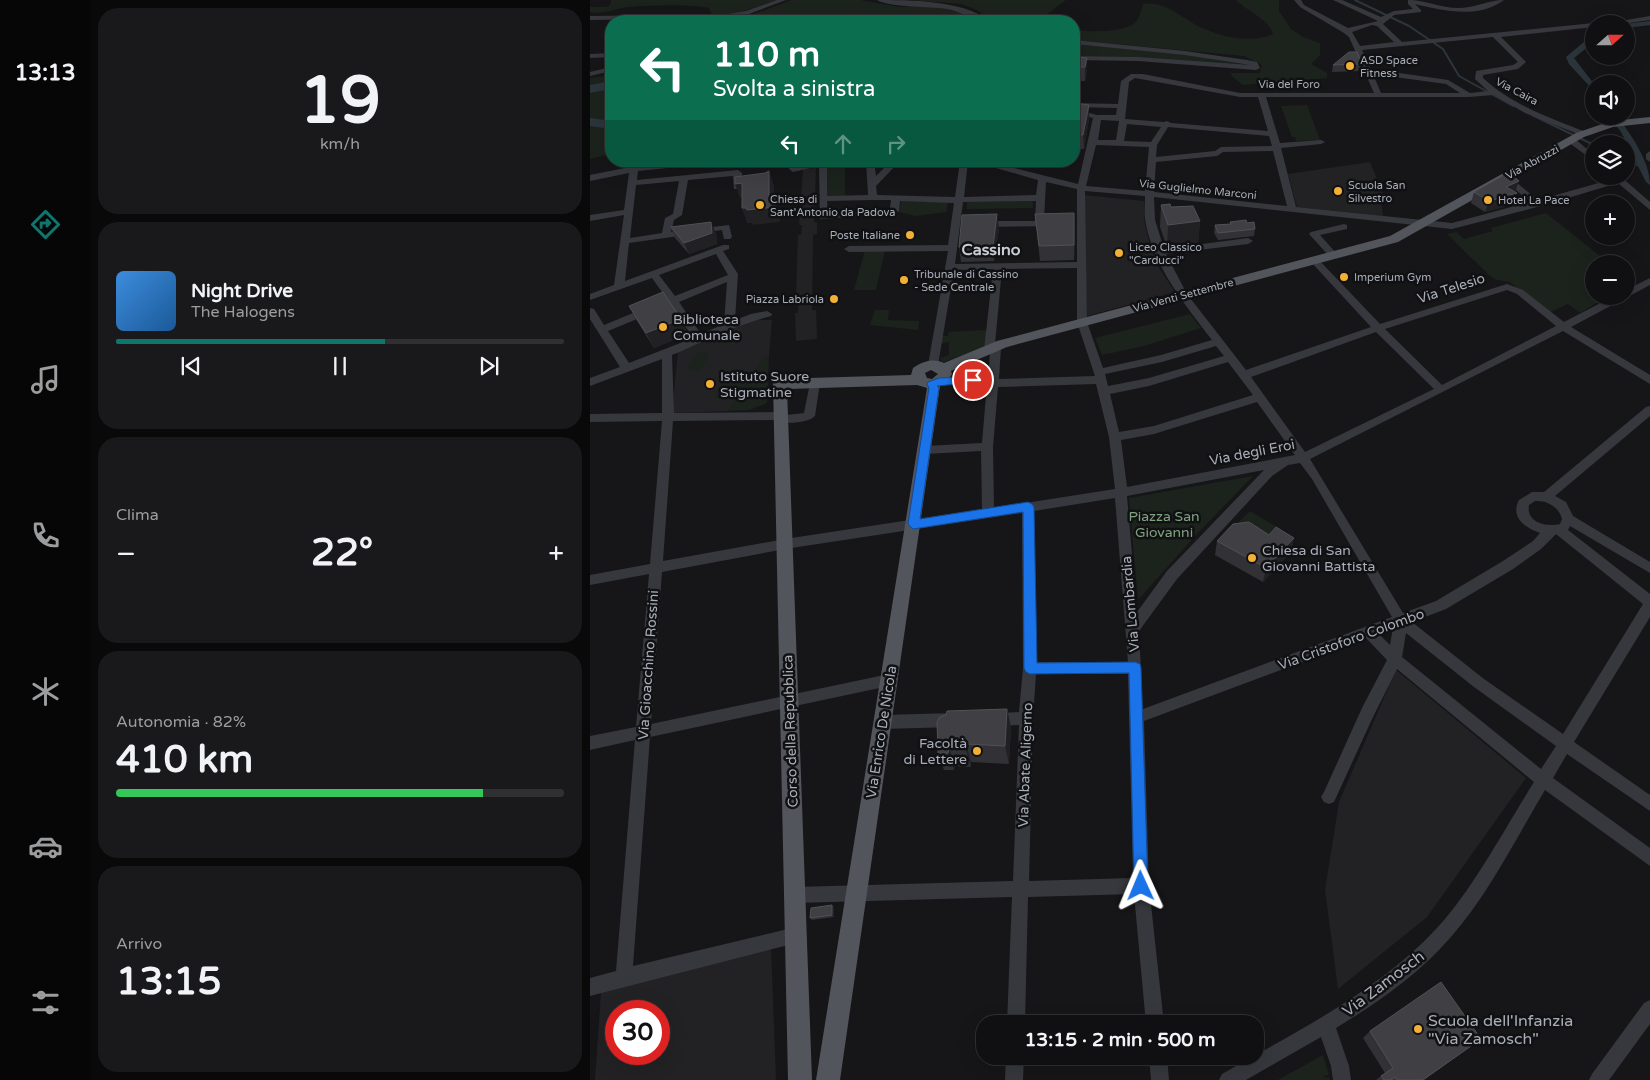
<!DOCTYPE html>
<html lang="it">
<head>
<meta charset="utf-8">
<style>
  :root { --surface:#101012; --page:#19191b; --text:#f1f3f6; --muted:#9c9d9f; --line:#303032; --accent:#0f766e }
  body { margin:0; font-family:"Varela Round",sans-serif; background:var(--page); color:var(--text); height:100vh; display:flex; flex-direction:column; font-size:19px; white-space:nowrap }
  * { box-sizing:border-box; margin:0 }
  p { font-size:16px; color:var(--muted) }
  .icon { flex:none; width:28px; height:28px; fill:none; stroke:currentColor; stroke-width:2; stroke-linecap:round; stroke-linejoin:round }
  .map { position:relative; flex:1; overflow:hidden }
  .sheet { display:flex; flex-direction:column; gap:8px; padding:8px; background:#09090a; width:500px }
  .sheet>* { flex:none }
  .banner { position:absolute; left:15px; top:15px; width:475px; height:152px; border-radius:20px; box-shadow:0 5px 20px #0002,0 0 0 1px var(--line); background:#0b6e4f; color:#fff; overflow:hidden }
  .needle { width:32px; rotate:69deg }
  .buttons { position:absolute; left:995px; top:15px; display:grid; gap:10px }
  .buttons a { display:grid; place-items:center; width:50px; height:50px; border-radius:50%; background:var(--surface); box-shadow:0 5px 20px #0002,0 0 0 1px var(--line); font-size:25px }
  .speed { position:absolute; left:15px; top:1000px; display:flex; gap:10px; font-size:25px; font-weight:700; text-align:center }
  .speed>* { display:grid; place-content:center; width:65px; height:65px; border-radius:50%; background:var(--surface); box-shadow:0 5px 20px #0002,0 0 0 1px var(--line); line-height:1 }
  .speed .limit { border:8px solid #d22; background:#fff; color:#111 }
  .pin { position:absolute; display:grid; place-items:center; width:42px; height:42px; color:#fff; margin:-21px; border:2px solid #fff; border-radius:50%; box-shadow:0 1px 5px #0007 }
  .me { position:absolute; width:55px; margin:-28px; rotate:359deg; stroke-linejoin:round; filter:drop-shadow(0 0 4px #0008) }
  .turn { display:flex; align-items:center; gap:18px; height:105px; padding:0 25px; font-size:22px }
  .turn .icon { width:65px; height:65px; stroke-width:2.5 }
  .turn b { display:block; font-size:35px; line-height:42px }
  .lanes { display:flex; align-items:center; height:48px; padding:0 25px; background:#0003; justify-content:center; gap:25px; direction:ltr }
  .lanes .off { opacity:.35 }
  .big { font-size:38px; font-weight:700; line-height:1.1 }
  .sheet .tile { flex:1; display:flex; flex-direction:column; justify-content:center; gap:8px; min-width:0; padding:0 18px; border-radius:20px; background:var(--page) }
  .sheet .dial { align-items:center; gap:0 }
  .dial b { font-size:65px; line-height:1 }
  .song { display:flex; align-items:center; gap:15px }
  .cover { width:60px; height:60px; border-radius:8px; background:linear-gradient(135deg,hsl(210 70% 55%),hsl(210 70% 35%)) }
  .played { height:5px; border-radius:2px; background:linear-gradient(90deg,var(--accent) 60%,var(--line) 60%) }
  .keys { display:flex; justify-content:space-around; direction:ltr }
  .heat { display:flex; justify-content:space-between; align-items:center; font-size:28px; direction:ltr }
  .charge { height:8px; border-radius:4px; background:linear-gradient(90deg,#34c759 82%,var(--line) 0) }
  .trip { position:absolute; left:386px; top:1015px; width:288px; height:50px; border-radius:20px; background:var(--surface); box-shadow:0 5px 20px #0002,0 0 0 1px var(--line); font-weight:700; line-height:50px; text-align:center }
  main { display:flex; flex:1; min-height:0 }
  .dock { display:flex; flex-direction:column; width:90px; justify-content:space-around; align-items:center; background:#060607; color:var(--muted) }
  .dock .icon { width:35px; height:35px }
  .dock .current { color:var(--accent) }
  .dock b { font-size:22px; color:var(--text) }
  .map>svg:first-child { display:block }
  .built { fill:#222225; fill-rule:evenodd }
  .green { fill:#1c231d }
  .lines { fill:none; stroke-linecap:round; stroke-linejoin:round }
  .stream { stroke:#2c353c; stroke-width:2 }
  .canal { fill:#2c353c; fill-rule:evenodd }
  .river { fill:#2c353c; fill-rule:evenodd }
  .minor { fill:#37383d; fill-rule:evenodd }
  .major { fill:#53555c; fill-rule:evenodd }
  .wall { fill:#323236 }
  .shaded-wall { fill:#212124 }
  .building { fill:#3f3f44; stroke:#4f5156 }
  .route { fill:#1a73e8; stroke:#114b97 }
  .poi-dot { fill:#f2b134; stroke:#111113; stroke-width:2 }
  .labels { text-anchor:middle; stroke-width:5; stroke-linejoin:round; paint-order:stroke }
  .far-poi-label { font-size:11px; fill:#a8adb8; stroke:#111113; text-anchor:start }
  .far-street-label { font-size:11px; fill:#a8adb8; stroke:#111113 }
  .street-label { font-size:14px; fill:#a8adb8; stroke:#111113 }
  .poi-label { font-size:14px; fill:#a8adb8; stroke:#111113; text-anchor:start }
  .park-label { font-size:14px; fill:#7fa381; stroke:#111113 }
  .far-district-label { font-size:16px; font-weight:bold; fill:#c9ccd4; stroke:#111113 }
  .near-street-label { font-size:16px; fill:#a8adb8; stroke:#111113 }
  .near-poi-label { font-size:16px; fill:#a8adb8; stroke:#111113; text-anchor:start }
</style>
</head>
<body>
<main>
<nav class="dock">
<b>13:13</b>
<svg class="icon current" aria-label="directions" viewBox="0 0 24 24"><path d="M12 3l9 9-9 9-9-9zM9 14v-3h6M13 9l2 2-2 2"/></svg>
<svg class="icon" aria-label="music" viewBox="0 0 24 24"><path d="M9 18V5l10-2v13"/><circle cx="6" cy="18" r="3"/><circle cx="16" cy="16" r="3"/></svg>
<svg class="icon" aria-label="phone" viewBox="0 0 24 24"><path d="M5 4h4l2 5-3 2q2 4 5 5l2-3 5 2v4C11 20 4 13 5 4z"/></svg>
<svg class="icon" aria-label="climate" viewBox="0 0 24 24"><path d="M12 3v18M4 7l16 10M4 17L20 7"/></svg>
<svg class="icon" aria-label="car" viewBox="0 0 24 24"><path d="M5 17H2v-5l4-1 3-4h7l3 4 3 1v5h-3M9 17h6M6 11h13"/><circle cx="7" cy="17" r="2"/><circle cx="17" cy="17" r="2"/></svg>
<svg class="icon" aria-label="filters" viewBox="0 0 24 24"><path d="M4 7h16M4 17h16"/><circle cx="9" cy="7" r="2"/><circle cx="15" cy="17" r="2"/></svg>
</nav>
<section class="sheet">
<div class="tile dial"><b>19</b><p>km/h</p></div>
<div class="tile">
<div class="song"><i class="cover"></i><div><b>Night Drive</b><p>The Halogens</p></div></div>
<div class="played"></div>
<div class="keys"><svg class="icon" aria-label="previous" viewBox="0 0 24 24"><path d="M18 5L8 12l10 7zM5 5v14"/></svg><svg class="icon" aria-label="pause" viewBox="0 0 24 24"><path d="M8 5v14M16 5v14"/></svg><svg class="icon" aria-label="next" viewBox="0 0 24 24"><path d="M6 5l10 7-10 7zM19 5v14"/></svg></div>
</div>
<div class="tile"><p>Clima</p>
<div class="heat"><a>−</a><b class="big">22°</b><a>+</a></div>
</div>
<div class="tile"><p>Autonomia · 82%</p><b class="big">410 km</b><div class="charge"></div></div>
<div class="tile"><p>Arrivo</p><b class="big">13:15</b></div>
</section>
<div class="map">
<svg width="1060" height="1080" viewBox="0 0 1060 1080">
  <rect width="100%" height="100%" fill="#161618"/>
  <g class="built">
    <path d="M780,162L794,196L795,200H791L793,216L707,207L698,174Z"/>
    <path d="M226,168L224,222L227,223V234L223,235L222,310H226L227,339L206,341L205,313H208L209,293H206L208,235H211L212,225H209L213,169Z"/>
    <path d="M494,195L554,201V220L559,241L567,265L585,292L497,316L493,223Z"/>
    <path d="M163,320H182L179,356L174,357L138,411L82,413L88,351Z"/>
    <path d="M806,670L936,778L837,917L748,989L735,890L749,802Z"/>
    <path d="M181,948L186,1080H5L11,993ZM26,1011H69V1054H26Z"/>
  </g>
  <g class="green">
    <path d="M21,0H187L145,14L123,17L119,8C99,4 60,5 39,7C25,8 14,15 0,12V7H17L21,4Z"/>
    <path d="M202,0H270L310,7H346L369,11L389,21H111L138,20L164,14Z"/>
    <path d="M318,0H476L456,15L458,21H401L387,10L371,4Z"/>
    <path d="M646,0H689V11L701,29L713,37L730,43V55L721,64L737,73V78L653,85L644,78L640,73H670L672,65L654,56L484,40V29C498,33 530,32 542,25C549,21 551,11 553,4C574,0 591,17 608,26C631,37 659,44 683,34C680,20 657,11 646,0Z"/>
    <path d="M484,44L601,55L660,66L542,57L484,56Z"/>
    <path d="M21,75V154L0,159V78Z"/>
    <path d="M717,105L730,140L706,141L705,137H702L691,106Z"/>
    <path d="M243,163L248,166L255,165V196L237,198V165Z"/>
    <path d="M311,201L358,202L356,212L326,216L309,212Z"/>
    <path d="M443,201V208L377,209V202Z"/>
    <path d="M956,213L1020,264H1004V296H1018L990,313L978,304L958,313L920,282L907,280L900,276L857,234L866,232L874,239L903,231L901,228Z"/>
    <path d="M275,250H295L286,290H264Z"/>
    <path d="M285,310H299L298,320L329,321L328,330L280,325Z"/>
    <path d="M600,314L611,328L554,346L512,355L505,338Z"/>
    <path d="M396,330V347L354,362L351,361L350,358L359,355V342L350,344L351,336H358L359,332Z"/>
    <path d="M107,352L120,353L110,371L96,369Z"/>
    <path d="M179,356L177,403L159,410L138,411L174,357Z"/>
    <path d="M149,371L157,373L158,378L142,400L124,397L135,376L139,377L140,374Z"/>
    <path d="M663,476L604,537L548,600L539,498Z"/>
    <path d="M660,511L690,529L675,545L645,526Z"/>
    <path d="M733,1055L739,1075L734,1076L735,1078L739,1077L740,1080H688Z"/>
  </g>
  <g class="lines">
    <g class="stream">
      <path d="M765,0L819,26L853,49L869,76L923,106"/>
      <path d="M942,115L1004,145"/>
      <path d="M1036,160L1054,168"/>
    </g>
    <g class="canal">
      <path d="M1060,21V25L1036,28V24Z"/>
      <path d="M1001,36H1004V42L984,58L1004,84V91L979,64L976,57Z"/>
      <path d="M1019,116H1027C1041,135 1060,161 1060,185L1056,182L1031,132Z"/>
    </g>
    <g class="river">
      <path d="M21,81V89L0,93V85Z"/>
      <path d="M0,118L21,121V129L0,126Z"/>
    </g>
    <g class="minor">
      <path d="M187,0H196L159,14L122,21L73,19L0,20V16L73,15L122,17L156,11Z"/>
      <path d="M287,0C318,0 374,0 399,21C385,22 371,11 357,9C340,6 300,8 287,0Z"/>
      <path d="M704,0H711L714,5L758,28L788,21L743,0H752L791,17L804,11L823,9L818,4V0C835,0 851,8 868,8C885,8 899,0 914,0C889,19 853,11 825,4L831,10V12L804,15L793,24L812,42L1004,23L1007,24H1004V27L911,37L936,62L928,69L893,75V78C922,105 960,118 996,132L997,134L993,136L935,113L904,95L879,97H676L690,143L731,140L735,142L731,144L691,148L706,207L862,223L940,202L913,179L912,177L916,174L948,200L1023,179L1021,176H1030L1060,202V210L1028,183L951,206L862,229L564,197L565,220L574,249L658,238L663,241L658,244L576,254L597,294L656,370L781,327L721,262L719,260L724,257L727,258L790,324L917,284L933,290L974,322L1024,296H1036V290L1060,278V285L981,327L1060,375V384L973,331L720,459L813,613L846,601L913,561L943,541L950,533C935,528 920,517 929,500L942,492H954L1056,407L1060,406V416L965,496L976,502L983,516L1060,562V573L980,526L978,530L1060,594V617L984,742L1060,795V811L977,754L963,778L1060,848V866L955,790C925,840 898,895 860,938C828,975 787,1003 746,1028L759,1066L761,1080H743L741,1066L731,1037L656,1080H629L632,1074C705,1032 788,992 847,928C883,889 915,828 944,782L807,669L783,717L744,802L739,804L734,802L731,797L734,792L772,708L797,660L776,638L554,721L559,886L574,1024H556L544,894L438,897L435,1024H417L422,897L205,903L199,901L197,895L199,889L205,887L423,881L429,725L404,726L399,724L397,719L399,714L429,712L433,668L432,513L195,549L72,572L61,724L299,674L304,676L306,680L304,684L299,686L60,737L43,966L206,927L212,929L214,935L212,941L206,943L0,996V978L26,971L45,740L0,750V736L46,727L59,574L0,585V575L60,564L72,421L0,422V414L72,413V359L0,386V378L30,367L0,319V308L4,309L14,325L77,299L62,278L0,300V294L24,285L34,215L0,221V215L34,210L39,173L0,181V175L40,167L41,161H49V166L91,161H120L116,164L48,171L47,180L148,170L152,173V184L157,186L153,189H144L143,176L98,180L92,215L84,220L81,232L139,225L142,237L140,239H134L132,230L39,243L35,281L133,245H139V249L133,251L148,274L145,320L161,314L177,311L182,314L181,316C146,325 115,341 82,355L84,413L191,412L196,415L214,413L220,383L225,379L230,383L225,416C219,423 193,425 186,420L83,421L73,561L195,539L392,509L391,451L335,454L329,450L335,446L392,443L397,384L349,385L344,381L349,377H398L400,353L395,352L394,350L403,269L364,270L348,365L347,368H339L338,365L358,251L259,252L254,249L259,246L358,245L364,203L310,201L309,211L304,214L230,219L229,166L203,172L199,169L200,161H208V165L229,161H241L237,164V196L278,195L276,161H284L286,176L301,161H310L286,186L287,195L365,197L370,161H378L374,197L446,195L448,180L381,161H396L488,184L503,118L484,113V109L507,115H526L527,108L484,107V103L528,104L531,81L541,74H553L650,93H784L759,37L754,33L710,7ZM782,25L787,26L804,42L770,46L762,32ZM903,37L928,62L923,65L886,71L885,79L898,91L880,93L858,80L781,69L772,50ZM783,74L856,84L870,93H791ZM545,78L650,97H668L678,131L581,123L577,121L574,122L535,119L539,82ZM511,120L529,121L526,140H508ZM537,124L571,127L561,142L534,141ZM578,127L679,136L682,146L631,147L625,151L566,157L567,145ZM506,145L559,147L555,191L496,186ZM683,151L697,206L564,192L566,162L627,156L633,152ZM89,181L83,214L75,218L72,233L40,238L46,185ZM456,182L487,189V262L365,264L373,202L446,201L445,221H391L386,224L391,227L463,226L466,225V221L454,220ZM495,191L555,196C555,204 554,212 555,219C562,265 595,305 622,340L571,355L513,368L497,322ZM283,200H301L300,209L238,214L237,201ZM126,254L138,275L85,296L69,275ZM487,268V322L505,376L409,379L411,347L410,345L405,344L412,269ZM137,282L134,324L111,334L89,302ZM917,290L927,294L966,326L852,385L795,329ZM81,305L103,338L39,363L18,331ZM786,332L844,389L715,452L661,377ZM626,346L634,356L559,378L518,386L515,374L572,362ZM638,362L663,395L564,426L529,432L520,394L559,386ZM506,384L519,437L525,489L404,508L403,447L408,387ZM667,402L705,455L537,487L531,440L564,434ZM710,463L722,479L802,617L553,709L549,631L587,579L682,476L698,465ZM674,470L577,571L547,612L537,496ZM525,498L538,662H447L444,511ZM945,501C957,500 969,507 972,519L970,524C956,527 936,523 939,505ZM966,534L1053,604L973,734L894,679L822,622L856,609L923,569L951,549ZM803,628L800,645L789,634ZM816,633L884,687L966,746L951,769L812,657ZM446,674H538L543,878L439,881L443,718Z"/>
      <path d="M1060,16V20L1033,24H1013Z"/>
      <path d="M484,40L595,51L657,60L667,62L670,68L666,70L548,61L484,60V56L548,57L660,65L595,55L484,44Z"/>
      <path d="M21,53V57L0,58V54Z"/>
      <path d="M21,67V71L0,76V72Z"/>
      <path d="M978,138H984L1004,155V161L978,142Z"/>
      <path d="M1060,151V162L1056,159V154Z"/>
      <path d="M754,224L757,225V229L730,235L746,253V257H740L719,234L721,232Z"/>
      <path d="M364,713L369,715L371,720L369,725L364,727L293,729L288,727L286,722L288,717L293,715Z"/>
      <path d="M1060,1000V1024L1019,1080H999L1002,1074L1054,1003Z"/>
      <path d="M416,1056H434L433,1080H415Z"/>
      <path d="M559,1056H577L579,1080H561Z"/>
    </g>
    <path class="major" d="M1060,117V123L1023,127L994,137L808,242L417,347L361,371L362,374L358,381L350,386L250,1080H226L337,388L327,385L197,389L222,1080H198L183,382L185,379L321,375L323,368C334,361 342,358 354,363L407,341L800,236L986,133L1021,121ZM341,370L348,374L342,379L337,378L335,373Z"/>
  </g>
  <g class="wall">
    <path d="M484,57L497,58V72L495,81H489L488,86H486L484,96Z"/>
    <path d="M772,64L771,71L742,72L743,65Z"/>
    <path d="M484,103L499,119L494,149H484Z"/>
    <path d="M420,161H443L435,167L420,165Z"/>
    <path d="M884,192H925L923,204L895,212L881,203Z"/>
    <path d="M571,205L581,207L610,221L608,243L577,247L570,227Z"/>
    <path d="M484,213L485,228L484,260L450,261L445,214Z"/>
    <path d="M640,222L657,223L665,229L664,236L628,240L624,233L625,225L640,224Z"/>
    <path d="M81,227L126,233L127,244L99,254L85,238Z"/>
    <path d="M409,229L404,261L371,262L369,247Z"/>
    <path d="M39,306L98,334L64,348L47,321Z"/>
    <path d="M679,535L704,538L701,552L673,582L625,555L627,541Z"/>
    <path d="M417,709L421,727L419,764L381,762V767L365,766L364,770H354L348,753Z"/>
    <path d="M244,907V917L222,920L220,918Z"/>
    <path d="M780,1031L833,1080H786L795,1073L773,1038Z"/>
  </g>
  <g class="shaded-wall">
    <path d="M497,58V72L495,81V67Z"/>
    <path d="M489,67V81L488,86V72Z"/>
    <path d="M486,72V86L484,96V80Z"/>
    <path d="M499,105V119L494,149L493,135Z"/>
    <path d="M434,161H443L435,167Z"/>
    <path d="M179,171L184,186V207L185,198L190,213V222L163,225L162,223H157L152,208Z"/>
    <path d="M929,181L925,192L927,193L923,204L895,212L899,201L916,187Z"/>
    <path d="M152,183L158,198H150L145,184Z"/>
    <path d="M484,213L485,228L484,260Z"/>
    <path d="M407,214L409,229L404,261L403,247Z"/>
    <path d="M610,221L608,243L577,247L578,225Z"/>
    <path d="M121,222L126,233L127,244L99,254L94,243Z"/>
    <path d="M91,319L98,334L64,348L56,333Z"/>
    <path d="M704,538L701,552L673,582L676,568Z"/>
    <path d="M417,709L421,727L419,764L415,746Z"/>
    <path d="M376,744L381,762V767L376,750Z"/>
    <path d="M359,748L365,766L364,770L358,753Z"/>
    <path d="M242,905L244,907V917L242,915Z"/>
  </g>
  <g class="building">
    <path d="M759,52H767L772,64L743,65Z"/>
    <path d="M484,57L497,58L495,67H489L488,72H486L484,80Z"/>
    <path d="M484,103L499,105L493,135H484Z"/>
    <path d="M179,171V199L185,198V207L157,210L156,208H152V183L145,184V177L175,173Z"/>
    <path d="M919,172L929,181L916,187L927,193L899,201L884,192Z"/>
    <path d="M580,204L581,207L603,206L610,221L578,225L571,205Z"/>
    <path d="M484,213V245L449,246L445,214Z"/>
    <path d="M407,214L403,247H369L372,215Z"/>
    <path d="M656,220L657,223L664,222L665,229L628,233L625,225L641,224L640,222Z"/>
    <path d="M121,222L122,233L94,243L81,227Z"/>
    <path d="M73,292L91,319L56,333L39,306Z"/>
    <path d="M659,522L679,535L686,527L704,538L676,568L627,541L643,524Z"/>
    <path d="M417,709L415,746L376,744V750L359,748L358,753H348L347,722L350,717L356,715L357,711Z"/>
    <path d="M242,905V915L220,918L221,908Z"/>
    <path d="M851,982L891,1039L833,1080H807L805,1077L801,1080H794L791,1076L803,1068L780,1031Z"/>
  </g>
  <path class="route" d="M383,377L387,378V382L347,386L349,388L330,519L438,502L442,504L444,507L447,663L545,662L550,664L551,668L558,886L556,891L551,893L546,891L544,886L539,673L440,674L436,672L434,668L433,512L323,529L318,524L339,388L337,384L338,382L349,378Z"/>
  <g class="poi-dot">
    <circle cx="760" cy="66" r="5"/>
    <circle cx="748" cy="191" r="5"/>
    <circle cx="898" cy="200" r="5"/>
    <circle cx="170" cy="205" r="5"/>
    <circle cx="320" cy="235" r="5"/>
    <circle cx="529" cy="253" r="5"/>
    <circle cx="754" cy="277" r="5"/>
    <circle cx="314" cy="280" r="5"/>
    <circle cx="244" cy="299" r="5"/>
    <circle cx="73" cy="327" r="5"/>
    <circle cx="120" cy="384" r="5"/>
    <circle cx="662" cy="558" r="5"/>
    <circle cx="387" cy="751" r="5"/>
    <circle cx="828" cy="1029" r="5"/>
  </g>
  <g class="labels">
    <g class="far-poi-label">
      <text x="770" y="64">ASD Space<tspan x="770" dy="13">Fitness</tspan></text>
      <text x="758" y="189">Scuola San<tspan x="758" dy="13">Silvestro</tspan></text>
      <text x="180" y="203">Chiesa di<tspan x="180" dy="13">Sant'Antonio da Padova</tspan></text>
      <text x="908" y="204">Hotel La Pace</text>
      <text x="310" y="239" text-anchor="end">Poste Italiane</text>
      <text x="539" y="251">Liceo Classico<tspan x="539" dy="13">"Carducci"</tspan></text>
      <text x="324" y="278">Tribunale di Cassino<tspan x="324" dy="13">- Sede Centrale</tspan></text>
      <text x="764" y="281">Imperium Gym</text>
      <text x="234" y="303" text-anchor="end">Piazza Labriola</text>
    </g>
    <g class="far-street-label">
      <text x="699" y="88">Via del Foro</text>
      <text transform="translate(927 91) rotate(28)" y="4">Via Caira</text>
      <text transform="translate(942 162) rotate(-29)" y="4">Via Abruzzi</text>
      <text transform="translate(608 189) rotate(6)" y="4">Via Guglielmo Marconi</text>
      <text transform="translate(593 295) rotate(-15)" y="4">Via Venti Settembre</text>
    </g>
    <g class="street-label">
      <text transform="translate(861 288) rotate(-18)" y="5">Via Telesio</text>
      <text transform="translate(662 452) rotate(-11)" y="5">Via degli Eroi</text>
      <text transform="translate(540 604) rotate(-95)" y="5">Via Lombardia</text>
      <text transform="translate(761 639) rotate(-20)" y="5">Via Cristoforo Colombo</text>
      <text transform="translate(58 665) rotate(-86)" y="5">Via Gioacchino Rossini</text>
      <text transform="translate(200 731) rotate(-92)" y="5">Corso della Repubblica</text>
      <text transform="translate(291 732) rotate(-81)" y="5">Via Enrico De Nicola</text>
      <text transform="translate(435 765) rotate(-88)" y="5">Via Abate Aligerno</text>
    </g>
    <g class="poi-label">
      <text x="83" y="324">Biblioteca<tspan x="83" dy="16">Comunale</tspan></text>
      <text x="130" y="381">Istituto Suore<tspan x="130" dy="16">Stigmatine</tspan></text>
      <text x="672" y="555">Chiesa di San<tspan x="672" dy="16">Giovanni Battista</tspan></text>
      <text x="377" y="748" text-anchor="end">Facoltà<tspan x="377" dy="16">di Lettere</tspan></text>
    </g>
    <g class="park-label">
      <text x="574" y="521">Piazza San<tspan x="574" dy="16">Giovanni</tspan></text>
    </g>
    <g class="far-district-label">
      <text x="401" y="255">Cassino</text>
    </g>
    <g class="near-street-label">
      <text transform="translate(793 983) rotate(-37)" y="6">Via Zamosch</text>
    </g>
    <g class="near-poi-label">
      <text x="838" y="1026">Scuola dell'Infanzia<tspan x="838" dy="18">"Via Zamosch"</tspan></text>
    </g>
  </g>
</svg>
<div class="buttons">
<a><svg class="needle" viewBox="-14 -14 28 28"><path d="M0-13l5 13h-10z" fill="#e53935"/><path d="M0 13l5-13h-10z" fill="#9c9d9f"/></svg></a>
<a><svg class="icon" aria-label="sound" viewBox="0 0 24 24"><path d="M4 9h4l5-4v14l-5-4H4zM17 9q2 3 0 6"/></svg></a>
<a><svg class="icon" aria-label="layers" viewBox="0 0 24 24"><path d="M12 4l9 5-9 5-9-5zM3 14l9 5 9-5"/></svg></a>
<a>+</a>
<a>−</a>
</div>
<div class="speed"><div class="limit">30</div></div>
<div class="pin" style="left:383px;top:380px;background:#d93025"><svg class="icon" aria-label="arrive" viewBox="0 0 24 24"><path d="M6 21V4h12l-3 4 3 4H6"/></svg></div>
<svg class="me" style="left:551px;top:886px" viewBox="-20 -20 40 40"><path d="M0-17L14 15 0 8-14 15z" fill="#1a73e8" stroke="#fff" stroke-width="4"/></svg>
<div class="trip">13:15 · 2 min · 500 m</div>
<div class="banner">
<div class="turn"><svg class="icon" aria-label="left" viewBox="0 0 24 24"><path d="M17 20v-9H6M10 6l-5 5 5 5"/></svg><div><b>110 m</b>Svolta a sinistra</div></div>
<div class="lanes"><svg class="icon" aria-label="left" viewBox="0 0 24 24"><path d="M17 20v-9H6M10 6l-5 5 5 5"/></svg><svg class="icon off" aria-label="ahead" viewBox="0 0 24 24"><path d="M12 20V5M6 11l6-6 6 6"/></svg><svg class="icon off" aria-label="right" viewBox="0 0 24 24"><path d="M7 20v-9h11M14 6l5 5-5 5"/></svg></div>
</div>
</div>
</main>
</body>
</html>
